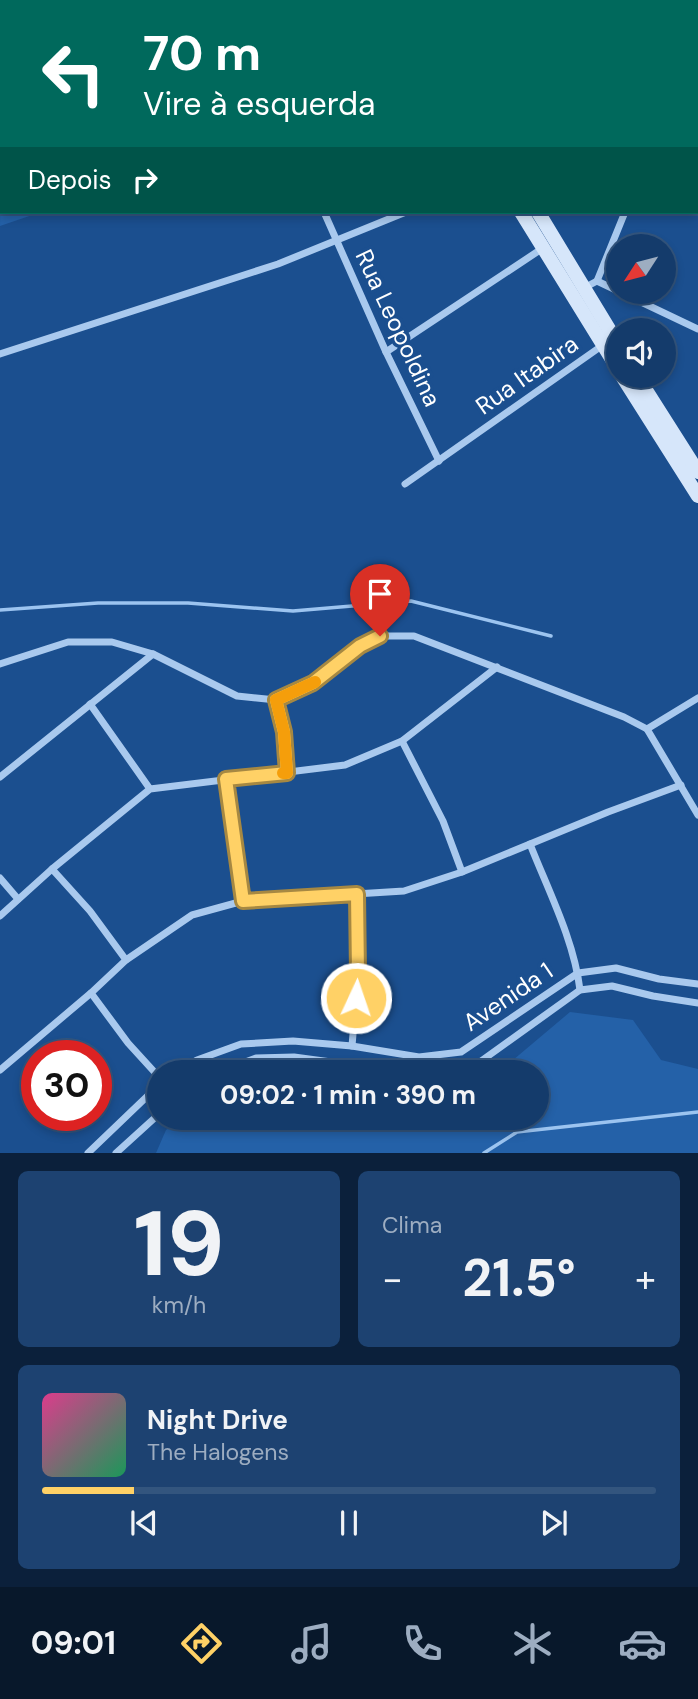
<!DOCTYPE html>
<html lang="pt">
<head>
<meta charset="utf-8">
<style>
  :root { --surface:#143b6b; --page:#1d4271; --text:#f1f3f6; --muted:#9dadc1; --line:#33557e; --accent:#ffd166 }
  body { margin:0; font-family:"DM Sans",sans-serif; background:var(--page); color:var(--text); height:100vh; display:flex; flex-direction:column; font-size:26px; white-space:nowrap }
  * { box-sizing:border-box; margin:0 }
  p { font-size:23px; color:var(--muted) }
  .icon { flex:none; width:38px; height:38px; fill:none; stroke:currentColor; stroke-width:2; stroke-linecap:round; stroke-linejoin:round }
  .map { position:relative; height:1153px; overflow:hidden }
  .drawer { display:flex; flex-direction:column; gap:18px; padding:18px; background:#0b203b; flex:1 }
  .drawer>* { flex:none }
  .guide { position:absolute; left:0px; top:0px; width:698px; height:214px; box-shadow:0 4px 10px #0003,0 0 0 2px var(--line); background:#00695c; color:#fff; overflow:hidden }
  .needle { width:46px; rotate:234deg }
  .controls { position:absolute; left:606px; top:234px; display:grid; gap:14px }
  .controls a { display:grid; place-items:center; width:70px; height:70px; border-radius:50%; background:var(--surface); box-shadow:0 4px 10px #0003,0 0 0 2px var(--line); font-size:35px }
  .speed { position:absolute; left:21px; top:1040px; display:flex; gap:14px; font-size:35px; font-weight:700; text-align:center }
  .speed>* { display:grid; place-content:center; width:91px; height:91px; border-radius:50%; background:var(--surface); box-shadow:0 4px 10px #0003,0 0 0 2px var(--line); line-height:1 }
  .speed .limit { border:10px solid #d22; background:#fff; color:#111 }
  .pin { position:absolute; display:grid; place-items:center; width:60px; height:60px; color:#fff; margin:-72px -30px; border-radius:50% 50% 50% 0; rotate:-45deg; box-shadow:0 0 7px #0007 }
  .pin .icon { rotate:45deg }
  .me { position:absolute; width:77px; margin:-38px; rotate:3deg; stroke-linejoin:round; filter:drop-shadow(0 0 5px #0008) }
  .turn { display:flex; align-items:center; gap:24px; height:147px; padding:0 28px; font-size:32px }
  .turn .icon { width:91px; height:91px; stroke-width:2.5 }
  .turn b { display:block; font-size:49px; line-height:60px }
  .then { display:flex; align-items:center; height:66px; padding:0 28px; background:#0003; gap:14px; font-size:26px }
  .big { font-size:52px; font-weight:700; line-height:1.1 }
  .drawer .widget { flex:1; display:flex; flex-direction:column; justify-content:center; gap:10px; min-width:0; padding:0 24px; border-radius:10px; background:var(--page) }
  .drawer .dial { align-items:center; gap:0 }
  .dial b { font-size:91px; line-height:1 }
  .song { display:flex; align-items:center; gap:21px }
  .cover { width:84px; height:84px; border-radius:10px; background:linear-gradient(135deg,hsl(330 70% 55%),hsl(150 70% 35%)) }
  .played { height:7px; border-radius:4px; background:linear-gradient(90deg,var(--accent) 15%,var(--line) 15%) }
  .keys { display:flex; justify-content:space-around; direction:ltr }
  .heat { display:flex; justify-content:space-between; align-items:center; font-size:38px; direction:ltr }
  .drawer .tiles { flex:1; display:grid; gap:18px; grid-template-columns:1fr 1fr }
  .widget:last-child { grid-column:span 2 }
  .trip { position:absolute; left:147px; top:1060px; width:402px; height:70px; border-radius:35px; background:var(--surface); box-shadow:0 4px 10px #0003,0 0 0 2px var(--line); font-weight:700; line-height:70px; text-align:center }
  .menu { display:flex; height:112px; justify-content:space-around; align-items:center; background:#08182b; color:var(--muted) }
  .menu .icon { width:49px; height:49px }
  .menu .current { color:var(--accent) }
  .menu b { font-size:32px; color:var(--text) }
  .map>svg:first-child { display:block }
  .green { fill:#2461a8 }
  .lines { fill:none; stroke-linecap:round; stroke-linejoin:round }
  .stream { stroke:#9cc4f0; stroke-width:3.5 }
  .minor { stroke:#a9c9ee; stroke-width:7 }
  .secondary { stroke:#d6e6fa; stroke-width:14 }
  .primary { stroke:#f0f6ff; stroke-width:16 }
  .route-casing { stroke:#a68842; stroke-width:18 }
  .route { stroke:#ffd166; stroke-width:12 }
  .slow { stroke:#f59e0b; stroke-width:12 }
  .labels { text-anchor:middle; stroke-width:7; stroke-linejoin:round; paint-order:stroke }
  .street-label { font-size:24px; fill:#fff; stroke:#1b4f8f }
</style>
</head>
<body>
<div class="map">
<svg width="698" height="1153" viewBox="0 0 698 1153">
  <rect width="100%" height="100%" fill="#1b4f8f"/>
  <g class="green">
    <path d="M2,78V212H41L0,226Z"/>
    <path d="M570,1012L633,1020L661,1060L698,1069V1153H156L166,1130L183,1118H537V1073H491L507,1065Z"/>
  </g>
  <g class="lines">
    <g class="stream">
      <path d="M0,134L2,133"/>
      <path d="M0,610L98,603H188L293,611L411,601L551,636"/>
      <path d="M484,1153L517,1132L698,1112"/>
    </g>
    <g class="minor">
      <path d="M231,0L232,2"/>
      <path d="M599,0L603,2"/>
      <path d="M696,44L698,45"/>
      <path d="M696,61L698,58"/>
      <path d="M696,79L698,81"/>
      <path d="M696,210L698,211"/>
      <path d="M324,212L386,352L439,461"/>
      <path d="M597,281L618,291"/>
      <path d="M584,288L597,281L625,212"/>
      <path d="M620,292L698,329"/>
      <path d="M386,352L543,248"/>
      <path d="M0,354L278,264L406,212"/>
      <path d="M405,484L603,345"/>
      <path d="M0,664L68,642H112L153,654L237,696L276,700L313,683L360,646L380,636H414L624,717L647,729L698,815"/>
      <path d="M276,700L284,732L287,773"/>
      <path d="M90,704L150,789"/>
      <path d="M647,729L698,698"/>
      <path d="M402,741L443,821L462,872"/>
      <path d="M0,777L153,654"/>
      <path d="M226,779L243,901"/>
      <path d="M530,844C548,890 574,940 580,990"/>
      <path d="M52,869L90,911L126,960"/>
      <path d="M0,878L18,899"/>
      <path d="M0,916L52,869L150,789L345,765L402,741L497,667"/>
      <path d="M91,993L128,1043L159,1077"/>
      <path d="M352,1046L358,974L357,893"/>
      <path d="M0,1070L91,993L126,960L192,915L243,901L404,891L462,872L608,812L681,785"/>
      <path d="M176,1073L197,1060L241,1044L293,1041L352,1046L419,1057L461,1052L578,973L616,968L659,979L698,984"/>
      <path d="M216,1073L256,1058L294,1057L413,1073"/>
      <path d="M437,1073L470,1069L580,990L612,986L653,996L698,1003"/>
      <path d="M88,1153L159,1085"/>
      <path d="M116,1153L159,1114"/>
    </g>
    <g class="secondary">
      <path d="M395,0L396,2"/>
      <path d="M409,0L411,2"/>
      <path d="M521,212L618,369"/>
      <path d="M538,212L618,344"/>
      <path d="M622,376L698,496"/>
      <path d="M637,376L698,472"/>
    </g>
    <g class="primary">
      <path d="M110,2L113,0"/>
      <path d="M0,56L2,55"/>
    </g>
  </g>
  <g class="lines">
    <defs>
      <path id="route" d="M356,998L358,974L357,894L243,901L226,779L287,773L284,732L276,700L313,683L360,646L380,636"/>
    </defs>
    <use href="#route" class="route-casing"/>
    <use href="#route" class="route"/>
    <path class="slow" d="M283,773H287L284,732L276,700L315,682"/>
  </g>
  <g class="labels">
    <g class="street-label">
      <text transform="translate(398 328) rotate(65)" y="8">Rua Leopoldina</text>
      <text transform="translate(527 375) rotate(-35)" y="8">Rua Itabira</text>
      <text transform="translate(508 997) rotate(-34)" y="8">Avenida 1</text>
    </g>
  </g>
</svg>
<div class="controls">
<a><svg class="needle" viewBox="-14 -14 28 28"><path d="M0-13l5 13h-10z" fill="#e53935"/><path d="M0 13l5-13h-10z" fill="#9dadc1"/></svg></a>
<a><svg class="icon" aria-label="sound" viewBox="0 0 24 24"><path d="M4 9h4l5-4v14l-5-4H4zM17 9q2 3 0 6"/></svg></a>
</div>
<div class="speed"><div class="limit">30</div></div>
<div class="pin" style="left:380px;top:636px;background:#d93025"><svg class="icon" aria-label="arrive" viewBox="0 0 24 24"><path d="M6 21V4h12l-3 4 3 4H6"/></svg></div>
<svg class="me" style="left:356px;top:998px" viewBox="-20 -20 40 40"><circle r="17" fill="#ffd166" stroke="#fff" stroke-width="3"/><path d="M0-11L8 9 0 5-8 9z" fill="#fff"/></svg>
<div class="trip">09:02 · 1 min · 390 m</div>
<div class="guide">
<div class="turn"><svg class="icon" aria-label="left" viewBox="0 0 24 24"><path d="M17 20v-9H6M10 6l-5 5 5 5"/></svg><div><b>70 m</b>Vire à esquerda</div></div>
<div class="then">Depois<svg class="icon" aria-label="right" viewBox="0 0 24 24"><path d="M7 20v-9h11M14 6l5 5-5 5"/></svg></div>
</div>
</div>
<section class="drawer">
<div class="tiles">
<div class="widget dial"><b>19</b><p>km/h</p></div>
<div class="widget"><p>Clima</p>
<div class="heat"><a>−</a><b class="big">21.5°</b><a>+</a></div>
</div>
<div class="widget">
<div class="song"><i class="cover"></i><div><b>Night Drive</b><p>The Halogens</p></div></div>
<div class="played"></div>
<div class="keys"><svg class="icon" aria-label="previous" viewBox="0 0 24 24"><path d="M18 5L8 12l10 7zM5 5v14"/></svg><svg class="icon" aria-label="pause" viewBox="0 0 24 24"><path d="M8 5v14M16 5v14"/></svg><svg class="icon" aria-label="next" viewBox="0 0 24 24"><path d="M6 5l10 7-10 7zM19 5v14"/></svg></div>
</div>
</div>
</section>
<nav class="menu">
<b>09:01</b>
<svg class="icon current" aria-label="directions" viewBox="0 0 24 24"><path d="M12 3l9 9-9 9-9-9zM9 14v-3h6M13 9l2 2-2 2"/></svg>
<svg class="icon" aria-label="music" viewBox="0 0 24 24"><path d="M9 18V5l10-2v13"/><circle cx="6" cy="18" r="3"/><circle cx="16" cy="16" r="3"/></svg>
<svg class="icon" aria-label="phone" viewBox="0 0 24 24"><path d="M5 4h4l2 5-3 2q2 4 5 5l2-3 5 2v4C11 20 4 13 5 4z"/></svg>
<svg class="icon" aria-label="climate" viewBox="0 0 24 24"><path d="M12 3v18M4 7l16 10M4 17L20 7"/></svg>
<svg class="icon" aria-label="car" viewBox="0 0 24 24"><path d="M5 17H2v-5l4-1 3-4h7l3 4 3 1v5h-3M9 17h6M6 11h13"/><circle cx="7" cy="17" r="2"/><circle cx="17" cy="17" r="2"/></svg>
</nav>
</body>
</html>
